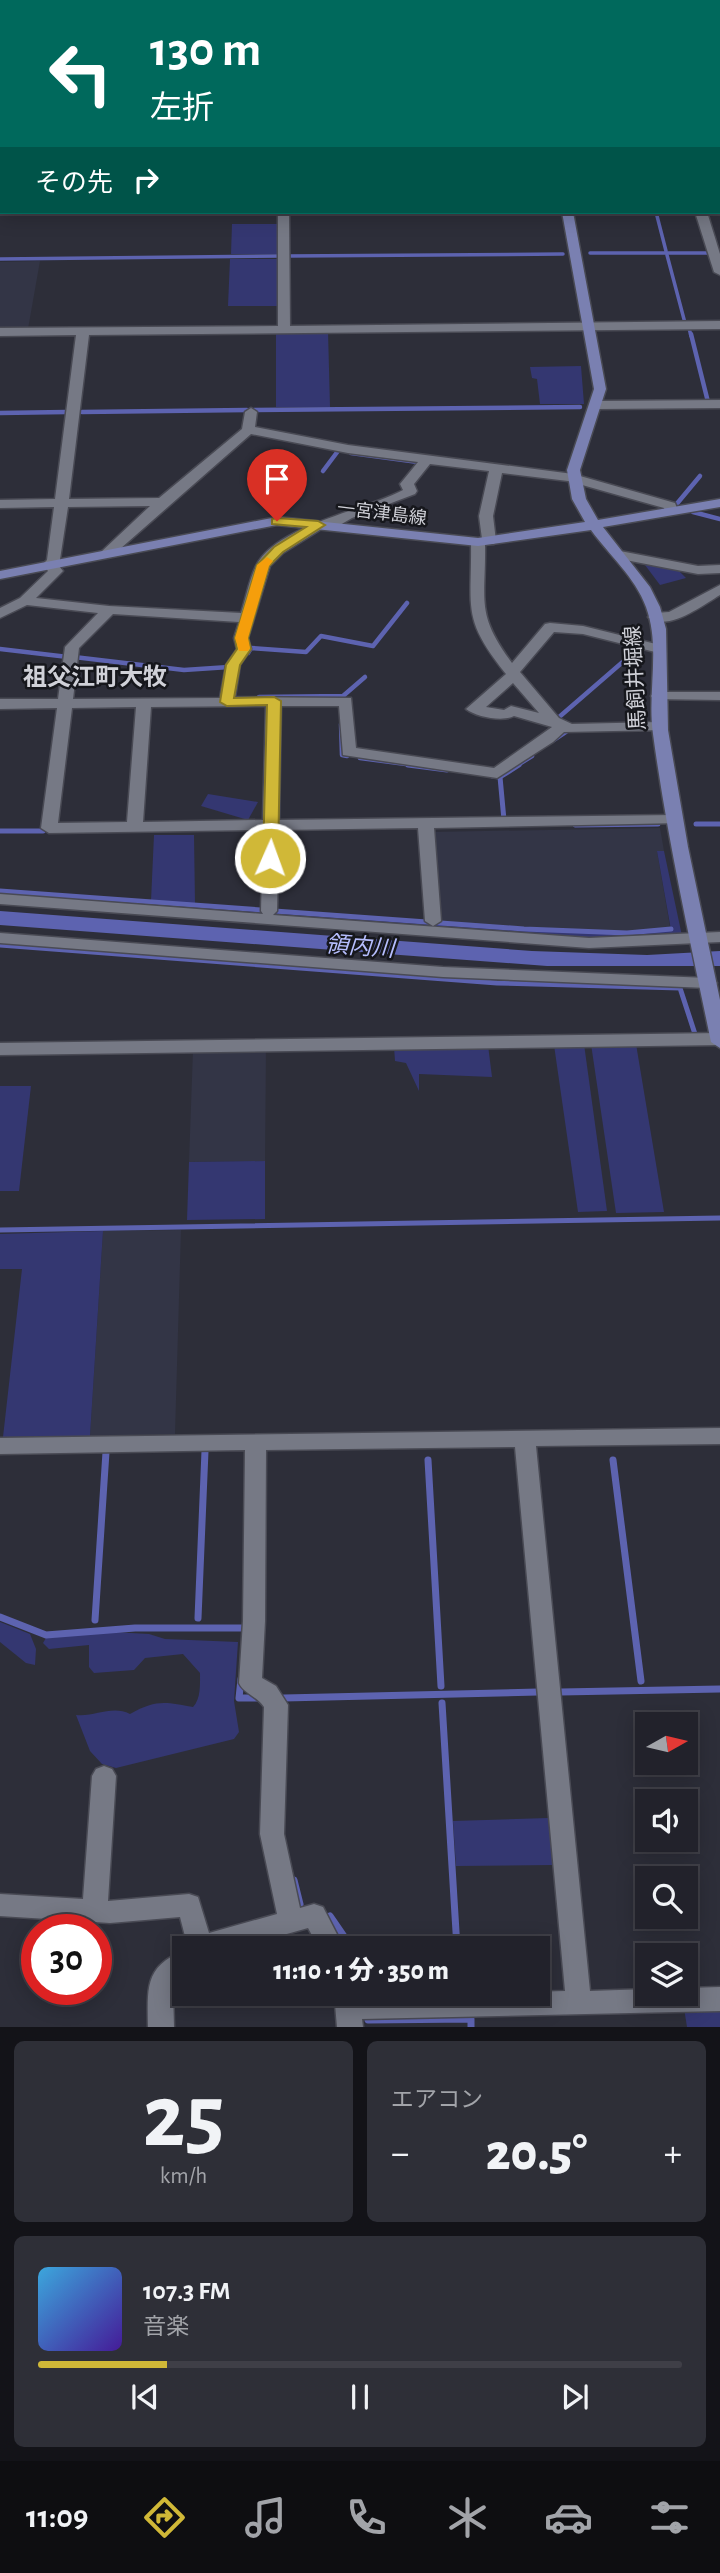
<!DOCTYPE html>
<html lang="ja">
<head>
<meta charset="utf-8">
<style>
  :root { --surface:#22222b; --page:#2e2f37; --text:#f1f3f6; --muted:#a2a4a9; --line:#3f3f47; --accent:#d0b837 }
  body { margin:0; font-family:"Alegreya Sans","Noto Sans JP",sans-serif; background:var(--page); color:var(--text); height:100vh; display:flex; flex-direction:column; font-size:26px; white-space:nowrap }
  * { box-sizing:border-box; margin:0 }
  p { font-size:23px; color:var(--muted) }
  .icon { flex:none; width:38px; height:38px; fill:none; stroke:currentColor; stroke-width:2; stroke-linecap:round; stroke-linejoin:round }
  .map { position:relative; height:2027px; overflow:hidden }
  .details { display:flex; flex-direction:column; gap:14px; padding:14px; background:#131318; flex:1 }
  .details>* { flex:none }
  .banner { position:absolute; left:0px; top:0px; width:721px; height:214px; box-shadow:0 4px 18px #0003,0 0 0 2px var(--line); background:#00695c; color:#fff; overflow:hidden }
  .needle { width:46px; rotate:82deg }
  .tools { position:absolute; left:635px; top:1712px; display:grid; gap:14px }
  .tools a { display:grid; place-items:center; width:63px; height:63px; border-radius:0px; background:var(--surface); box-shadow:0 4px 18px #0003,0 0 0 2px var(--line); font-size:35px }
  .speed { position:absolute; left:21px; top:1914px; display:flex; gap:14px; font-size:35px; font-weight:700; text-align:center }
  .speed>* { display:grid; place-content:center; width:91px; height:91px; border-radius:50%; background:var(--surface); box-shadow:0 4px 18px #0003,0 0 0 2px var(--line); line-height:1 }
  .speed .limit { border:10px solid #d22; background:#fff; color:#111 }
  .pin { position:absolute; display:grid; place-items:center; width:60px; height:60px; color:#fff; margin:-72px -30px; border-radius:50% 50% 50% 0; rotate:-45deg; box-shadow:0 0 7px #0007 }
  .pin .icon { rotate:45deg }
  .me { position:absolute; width:77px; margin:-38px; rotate:2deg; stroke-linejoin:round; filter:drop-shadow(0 0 5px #0008) }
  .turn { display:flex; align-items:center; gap:24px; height:147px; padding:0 35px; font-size:32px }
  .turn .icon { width:91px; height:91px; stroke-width:2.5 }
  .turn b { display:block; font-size:49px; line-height:60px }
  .then { display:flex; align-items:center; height:66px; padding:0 35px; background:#0003; gap:14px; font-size:26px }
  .big { font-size:52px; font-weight:800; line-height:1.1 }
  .details .card { flex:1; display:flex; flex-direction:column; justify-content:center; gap:10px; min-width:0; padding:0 24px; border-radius:10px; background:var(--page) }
  .details .dial { align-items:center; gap:0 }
  .dial b { font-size:91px; line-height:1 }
  .song { display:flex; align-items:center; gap:21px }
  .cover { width:84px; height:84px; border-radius:10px; background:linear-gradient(135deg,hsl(200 70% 55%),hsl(260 70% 35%)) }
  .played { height:7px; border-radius:4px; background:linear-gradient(90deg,var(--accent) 20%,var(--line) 20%) }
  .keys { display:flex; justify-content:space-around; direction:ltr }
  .heat { display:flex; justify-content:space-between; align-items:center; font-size:38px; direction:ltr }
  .details .tiles { flex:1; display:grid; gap:14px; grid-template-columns:1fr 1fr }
  .card:last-child { grid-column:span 2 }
  .trip { position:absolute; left:172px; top:1936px; width:378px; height:70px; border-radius:0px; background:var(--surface); box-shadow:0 4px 18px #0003,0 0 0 2px var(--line); font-weight:800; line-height:70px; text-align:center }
  .dock { display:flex; height:112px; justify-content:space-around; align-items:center; background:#0e0e11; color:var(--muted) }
  .dock .icon { width:49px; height:49px }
  .dock .current { color:var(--accent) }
  .dock b { font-size:32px; color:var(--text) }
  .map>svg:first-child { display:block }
  .built { fill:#333546 }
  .green { fill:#343771 }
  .water { fill:#5d63b0 }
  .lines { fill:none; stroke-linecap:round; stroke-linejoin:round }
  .stream-far3 { stroke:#5d63b0; stroke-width:3.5 }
  .stream-far2 { stroke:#5d63b0; stroke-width:4.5 }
  .stream-far1 { stroke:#5d63b0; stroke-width:5 }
  .stream { stroke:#5d63b0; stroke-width:7 }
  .minor-casing { stroke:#494a54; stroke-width:3 }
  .major-casing { stroke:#494a54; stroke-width:3 }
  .minor { fill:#767985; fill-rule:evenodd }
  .major { fill:#7a80b1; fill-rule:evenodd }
  .route { fill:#d0b837; stroke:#877824; stroke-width:2 }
  .slow { fill:#f59e0b }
  .labels { text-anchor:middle; stroke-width:5; stroke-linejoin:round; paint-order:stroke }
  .far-street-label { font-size:18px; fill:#d0d1d8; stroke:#16171c }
  .street-label { font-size:21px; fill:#d0d1d8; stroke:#16171c }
  .water-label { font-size:23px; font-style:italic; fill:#b6befe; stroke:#16171c }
  .quarter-label { font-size:24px; font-weight:bold; fill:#d0d1d8; stroke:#16171c }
</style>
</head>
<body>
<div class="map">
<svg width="720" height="2027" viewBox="0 0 720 2027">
  <rect width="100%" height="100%" fill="#2d2e39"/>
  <g class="built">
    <path d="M40,261L28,329L0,330V262Z"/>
    <path d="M660,828L664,851H657L670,927L626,932L437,922L431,832Z"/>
    <path d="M266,1049L265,1161L189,1162L193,1050Z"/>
    <path d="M181,1230L175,1434L90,1436L103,1231Z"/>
  </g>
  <g class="green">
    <path d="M232,224H281V254H231Z"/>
    <path d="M230,259H282L281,306H228Z"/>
    <path d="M276,331H328L330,407H276Z"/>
    <path d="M581,366L584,404H540L537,379L532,378L530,367Z"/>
    <path d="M652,562L677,569L686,578L660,585L645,565Z"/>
    <path d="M208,794L258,802L248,820L201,806Z"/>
    <path d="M154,835H194L195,904L151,901Z"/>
    <path d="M657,851H664L682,936L589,939L0,896V891L524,931L627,934L671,930Z"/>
    <path d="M584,1044L607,1211L578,1212L554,1045Z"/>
    <path d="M591,1044H636L664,1212L616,1213Z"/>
    <path d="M488,1045L492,1077L419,1074V1091L406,1063L395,1061L394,1047Z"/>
    <path d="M0,1086H31L19,1191H0Z"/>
    <path d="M265,1161V1219L187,1220L189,1162Z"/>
    <path d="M103,1231L90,1436L3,1437L22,1269H0V1234Z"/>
    <path d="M0,1622L30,1634L36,1649L35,1665L26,1663L0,1642Z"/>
    <path d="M112,1632L149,1634L165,1639L238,1642L234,1701L239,1732L234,1739L116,1768L102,1764L90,1751L76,1715C95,1717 112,1705 130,1714C156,1699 166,1702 193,1707C201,1699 200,1684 200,1673L183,1654L145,1658L134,1670L94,1673L89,1667V1645L49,1649L43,1643L46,1638Z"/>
    <path d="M548,1818L553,1865L456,1866L453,1821Z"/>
    <path d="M720,2007V2027H687L684,2008Z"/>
  </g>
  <path class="water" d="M0,911L532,951L647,955L720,951V966H547L0,925Z"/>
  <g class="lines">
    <g class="stream-far3">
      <path d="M112,0L134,2"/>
      <path d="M656,212L666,251"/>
      <path d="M590,253H708"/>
      <path d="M667,255L685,323"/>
      <path d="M288,256L563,254"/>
      <path d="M0,259L280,256"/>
      <path d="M689,328L691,336"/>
    </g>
    <g class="stream-far2">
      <path d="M691,334L708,402"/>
      <path d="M254,410L580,407"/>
      <path d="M82,412L247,410"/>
      <path d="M0,413L66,412"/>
      <path d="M351,453L418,462"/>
      <path d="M323,471L338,451"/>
      <path d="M675,506L700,476"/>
      <path d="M693,512L720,519"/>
      <path d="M0,649L68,657"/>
      <path d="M248,653L251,648L306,652L321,636L373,646L407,603"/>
      <path d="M74,657L184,670L229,667"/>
      <path d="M259,697L343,696L365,677"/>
      <path d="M558,718L640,647"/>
      <path d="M341,724L342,755L347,756"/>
      <path d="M554,740L566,732"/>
      <path d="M360,758L421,766"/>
      <path d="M516,766L532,756"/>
    </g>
    <g class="stream-far1">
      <path d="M408,765L447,770"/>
      <path d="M492,776L500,777L519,765"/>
      <path d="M500,777L504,820"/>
      <path d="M696,824H720"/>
      <path d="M575,825L658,824"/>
      <path d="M0,831H43"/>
      <path d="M0,891L524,929L627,933L671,929"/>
      <path d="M0,945L497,983L680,988L695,1034"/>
      <path d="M0,1230L720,1218"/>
    </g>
    <g class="stream">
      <path d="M428,1460L441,1686"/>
      <path d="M613,1460L641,1681"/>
      <path d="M0,1617L46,1635L135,1628H246V1631"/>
      <path d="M198,1618L205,1451"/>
      <path d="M95,1620L106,1452"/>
      <path d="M241,1679L239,1698H259"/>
      <path d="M561,1692L720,1689"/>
      <path d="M284,1698L538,1692"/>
      <path d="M442,1703L457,1948"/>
      <path d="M294,1880L300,1904"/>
      <path d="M330,1916L352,1948"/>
      <path d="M368,2020L471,2019V2027"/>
    </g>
    <defs>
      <g id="minor">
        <path d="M38,0H48L37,2Z"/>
        <path d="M215,0H227L213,2Z"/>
        <rect x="279" y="0" width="10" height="2"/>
        <rect x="0" y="2" width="2" height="6"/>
        <rect x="719" y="14" width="1" height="6"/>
        <rect x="0" y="23" width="2" height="6"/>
        <rect x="719" y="67" width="1" height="6"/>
        <rect x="0" y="73" width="2" height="6"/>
        <rect x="719" y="134" width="1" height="7"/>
        <path d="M0,147H2L0,155Z"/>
        <rect x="719" y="188" width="1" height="6"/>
        <rect x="0" y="189" width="2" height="6"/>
        <path d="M278,212H289L290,326L720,321V329L89,335L69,499L159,498L242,429L245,412L251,408L257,412L255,427L348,445L573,474L675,503L678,511L671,515L666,514L664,508L568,481L502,473L493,516L496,541L494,544H485C486,601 475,613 512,663L545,624L550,623L583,626L664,646L666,649L659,653L583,634L554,632L520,672L559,718L572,724L659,722L667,727L664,730L564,732L553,742L497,778L343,755L339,706H281L279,820L675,815L683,820L681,823L434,828L441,921L433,926L425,921L418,828L279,830L277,911L273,915L589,938L720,932V942L589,948L0,904V894L263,914L261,911L263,830L49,833L41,828L57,708L0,709V699H58L65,647L98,613L27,605L0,618V608L20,598L48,571L43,564L47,560L54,507L0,508V500L55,499L76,335L0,336V328L278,326ZM251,434L348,453L418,462L400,484L403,490C366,510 275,526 256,566C249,580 246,598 241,613L109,606L36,598L63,571L59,566L68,507L150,506L100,553L107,557L112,556ZM430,464L489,471L479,516L482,539H473L471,542C472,609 461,618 506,674L466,709C476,717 503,722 514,716L552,727L494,768L356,748L351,698L235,697L240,665L251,649L248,638L270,566L283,553L323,528L333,529L352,518L415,494L417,491L414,484ZM113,614L239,622L234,638L237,649L226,665L220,698L73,699L79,648ZM513,683L539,713L511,706L504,710L486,707ZM266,706L263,820L143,822L151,707ZM136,707L127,822L58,823L72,708Z"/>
        <path d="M695,212H707L720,254V275L714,272Z"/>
        <path d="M720,400V408L599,409L593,405L599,401Z"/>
        <path d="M620,551L698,566L720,565V573L698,574L615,558V552Z"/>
        <path d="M720,585V595C703,605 667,633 648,617L655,613L669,612Z"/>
        <path d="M658,692H720V700L653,699L651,696L653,693Z"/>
        <path d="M0,933L443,967L708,978L717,983L708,988L443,977L0,943Z"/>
        <path d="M720,1033V1045L0,1055V1043Z"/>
        <path d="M720,1428V1444L536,1446L590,1991L648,1989V1993H686V1988L720,1987V2011L362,2019L363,2027H337L334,1993H360V1996L565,1991L515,1447L266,1450L265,1621L262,1678L276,1686L288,1705L284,1834L300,1908L314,1904L323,1907L344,1948H319L308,1928L237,1948H188L180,1917L110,1923L0,1916V1894L83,1899L92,1776L96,1769L104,1766L112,1769L116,1776L108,1901L189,1894L198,1897L209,1933L277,1914L260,1834L264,1707C257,1696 244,1694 239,1683L243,1621L245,1450L0,1454V1438Z"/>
        <path d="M184,1951V1978L173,1989L174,2027H148C148,1991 143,1966 184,1951Z"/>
      </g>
      <g id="major">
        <rect x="521" y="0" width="10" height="2"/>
        <path d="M562,212H573L606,389L580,470L586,499L598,520L720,499V507L603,527L650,587L660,607L666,629L668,730L688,847L720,1000V1048L711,1042C690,940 667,837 653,734C647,692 661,648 646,607C635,577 609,555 591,530L478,546L277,525L0,579V571L277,517L478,538L585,522L572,499L567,470L594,389Z"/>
      </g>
    </defs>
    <use href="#minor" class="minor-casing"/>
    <use href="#major" class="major-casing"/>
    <use href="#minor" class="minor"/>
    <use href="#major" class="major"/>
  </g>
  <path class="route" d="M277,518L318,521L325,525L283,552L269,566L248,638L251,649L240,665L234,698L274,697L281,701L278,858L270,862L263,858L267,705L227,706L220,702L226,665L237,649L235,638L257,565L274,547L306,527L272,524V519Z"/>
  <path class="slow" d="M267,557L273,561L269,566L248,638L250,648L248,651H239L235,638L257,565Z"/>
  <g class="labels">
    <g class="far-street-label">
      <text transform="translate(382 513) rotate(7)" y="6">一宮津島線</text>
    </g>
    <g class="street-label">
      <text transform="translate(635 678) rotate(-93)" y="7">馬飼井堀線</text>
    </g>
    <g class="water-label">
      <text transform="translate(360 946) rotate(4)" y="8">領内川</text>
    </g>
    <g class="quarter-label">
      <text x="95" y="685">祖父江町大牧</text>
    </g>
  </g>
</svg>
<div class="tools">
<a><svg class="needle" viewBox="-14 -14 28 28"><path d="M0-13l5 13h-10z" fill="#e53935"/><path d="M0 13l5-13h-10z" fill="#a2a4a9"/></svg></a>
<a><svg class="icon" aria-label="sound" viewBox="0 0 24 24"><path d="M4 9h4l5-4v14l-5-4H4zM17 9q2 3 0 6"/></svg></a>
<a><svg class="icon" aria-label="search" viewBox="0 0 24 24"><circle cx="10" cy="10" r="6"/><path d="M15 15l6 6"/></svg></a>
<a><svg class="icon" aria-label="layers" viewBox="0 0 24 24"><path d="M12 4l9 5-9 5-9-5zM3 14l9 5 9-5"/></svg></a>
</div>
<div class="speed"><div class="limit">30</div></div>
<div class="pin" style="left:277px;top:521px;background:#d93025"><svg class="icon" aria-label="arrive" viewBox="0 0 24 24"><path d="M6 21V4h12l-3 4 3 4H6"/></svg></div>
<svg class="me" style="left:270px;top:858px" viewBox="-20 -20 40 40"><circle r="17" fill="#d0b837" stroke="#fff" stroke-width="3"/><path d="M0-11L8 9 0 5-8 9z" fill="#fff"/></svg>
<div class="trip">11:10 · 1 分 · 350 m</div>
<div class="banner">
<div class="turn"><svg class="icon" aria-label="left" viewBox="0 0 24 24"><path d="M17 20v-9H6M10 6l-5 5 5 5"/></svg><div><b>130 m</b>左折</div></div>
<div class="then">その先<svg class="icon" aria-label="right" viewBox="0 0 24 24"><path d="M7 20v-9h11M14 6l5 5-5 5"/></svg></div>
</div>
</div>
<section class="details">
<div class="tiles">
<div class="card dial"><b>25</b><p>km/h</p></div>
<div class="card"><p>エアコン</p>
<div class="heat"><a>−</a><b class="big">20.5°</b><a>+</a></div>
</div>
<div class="card">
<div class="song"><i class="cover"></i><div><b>107.3 FM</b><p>音楽</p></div></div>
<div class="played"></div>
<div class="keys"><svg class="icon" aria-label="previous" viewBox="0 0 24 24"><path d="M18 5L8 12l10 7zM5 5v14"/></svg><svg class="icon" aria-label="pause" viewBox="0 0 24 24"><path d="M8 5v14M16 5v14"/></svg><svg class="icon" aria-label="next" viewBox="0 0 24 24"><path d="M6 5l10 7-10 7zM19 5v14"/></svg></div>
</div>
</div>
</section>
<nav class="dock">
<b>11:09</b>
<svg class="icon current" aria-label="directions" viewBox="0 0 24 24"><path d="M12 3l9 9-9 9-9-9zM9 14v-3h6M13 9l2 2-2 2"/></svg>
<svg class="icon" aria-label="music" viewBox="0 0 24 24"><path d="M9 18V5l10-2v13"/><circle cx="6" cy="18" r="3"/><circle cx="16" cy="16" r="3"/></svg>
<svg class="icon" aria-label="phone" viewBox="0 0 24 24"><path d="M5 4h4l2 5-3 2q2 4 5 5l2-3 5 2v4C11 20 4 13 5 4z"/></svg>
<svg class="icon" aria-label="climate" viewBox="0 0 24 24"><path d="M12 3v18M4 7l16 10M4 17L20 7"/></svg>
<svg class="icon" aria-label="car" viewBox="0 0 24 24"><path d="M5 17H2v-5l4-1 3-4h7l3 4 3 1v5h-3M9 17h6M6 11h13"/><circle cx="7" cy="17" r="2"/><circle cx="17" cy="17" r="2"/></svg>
<svg class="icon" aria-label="filters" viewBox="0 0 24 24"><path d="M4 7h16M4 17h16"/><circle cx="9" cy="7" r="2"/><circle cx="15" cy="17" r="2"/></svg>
</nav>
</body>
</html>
